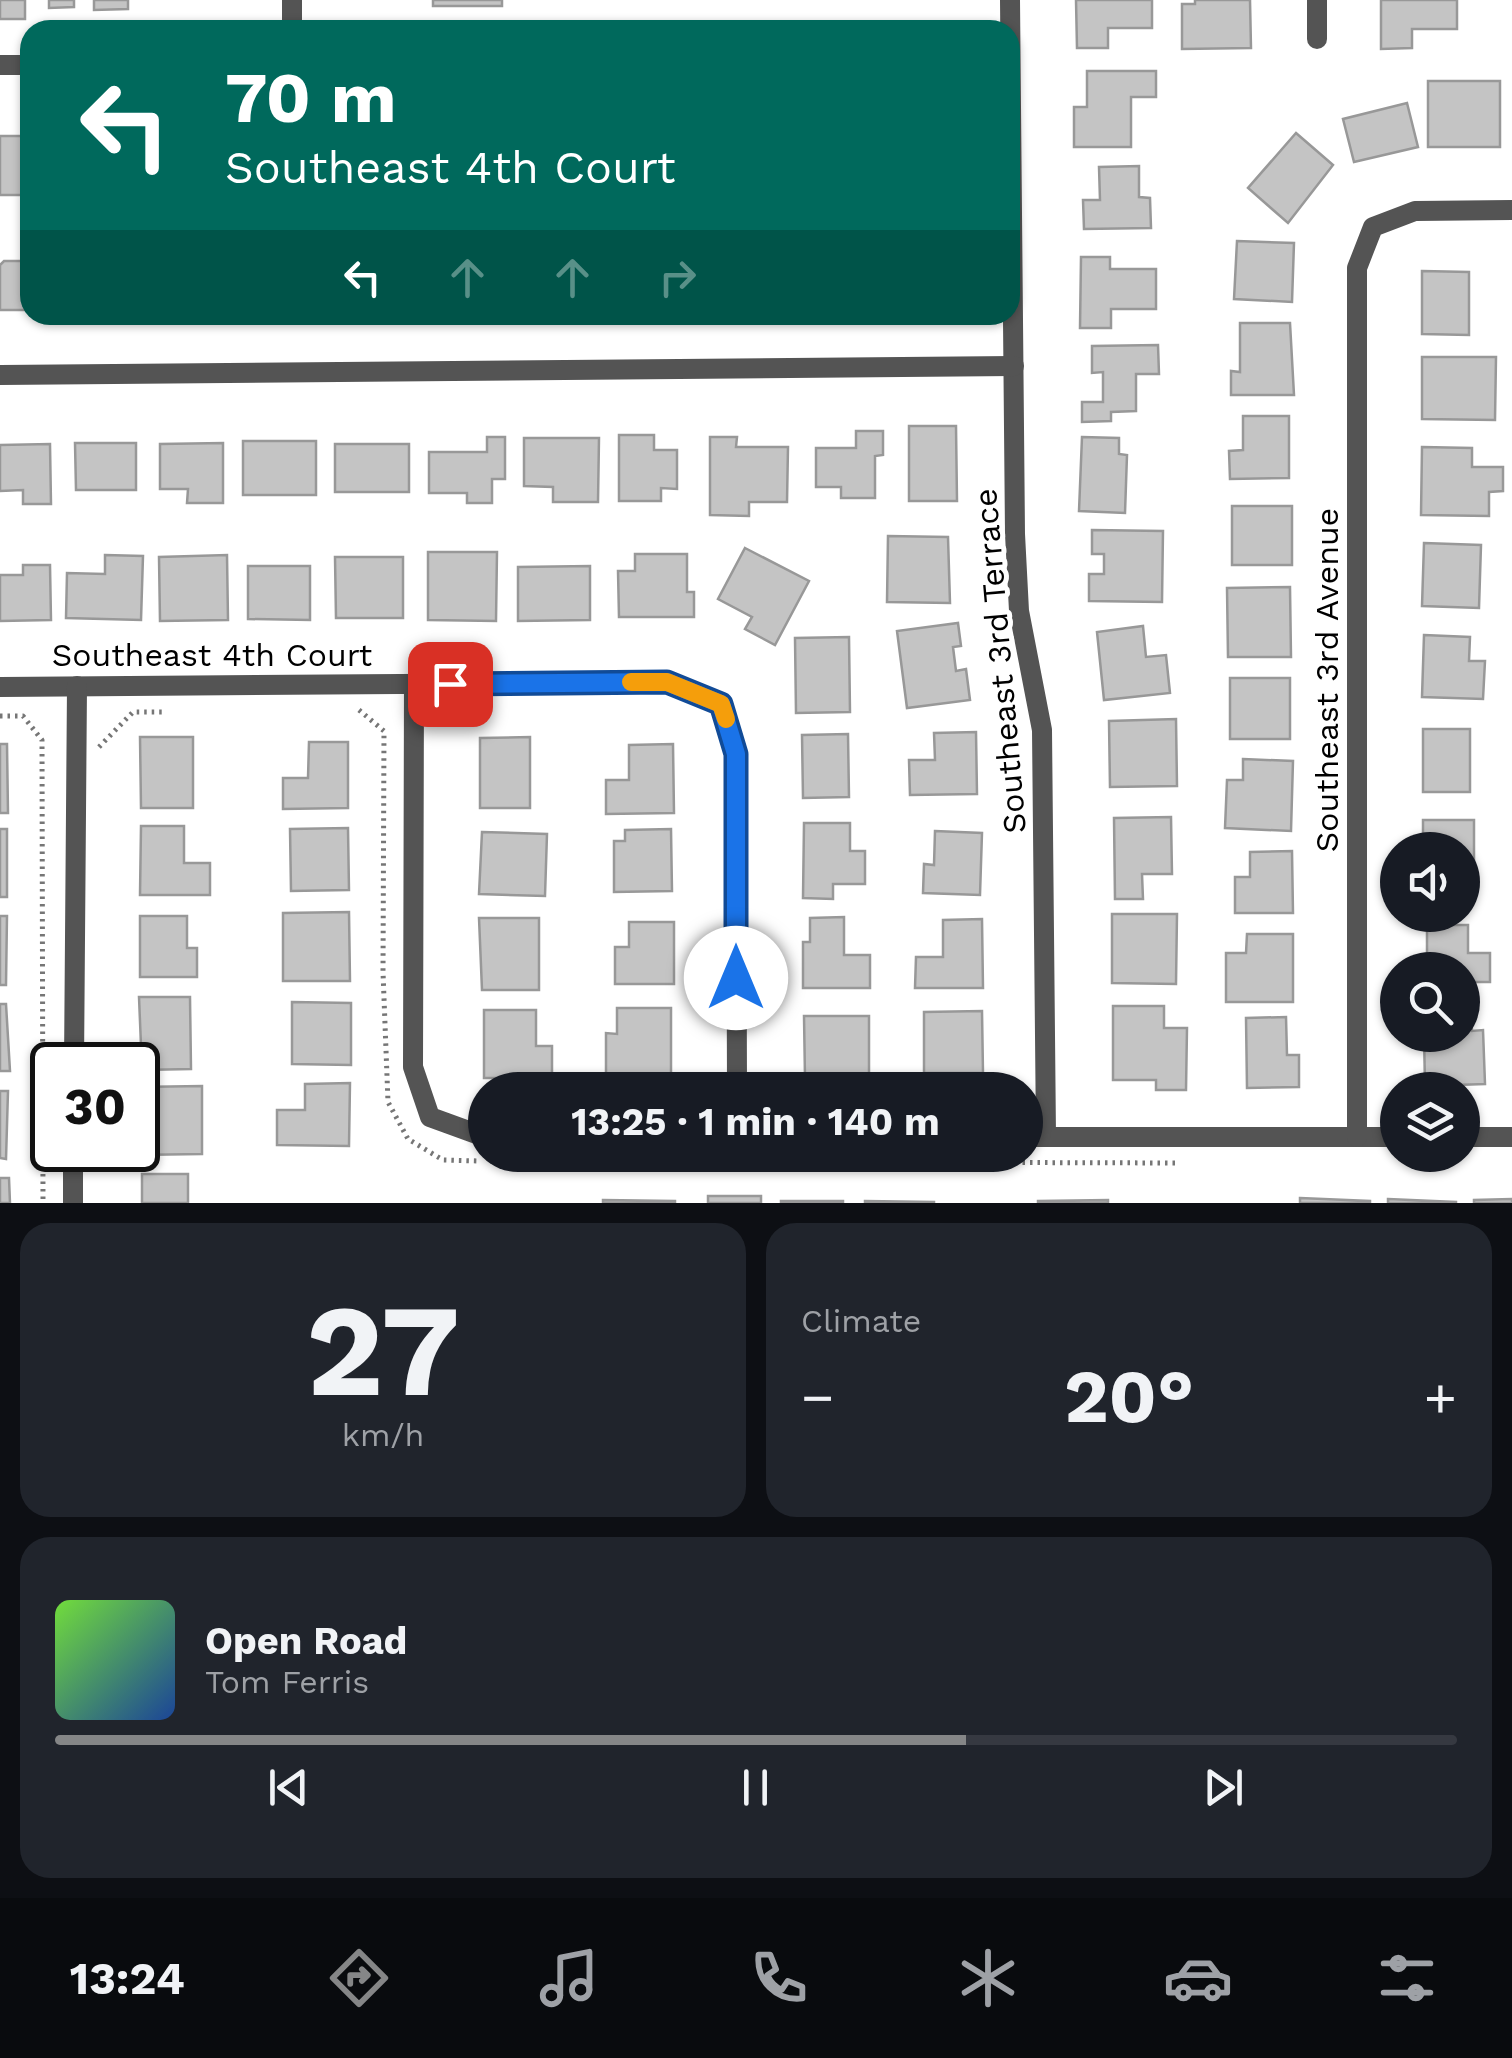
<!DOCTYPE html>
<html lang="en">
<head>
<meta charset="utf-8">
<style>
  :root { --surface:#171b24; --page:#20242c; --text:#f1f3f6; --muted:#9ea1a6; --line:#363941; --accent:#858687 }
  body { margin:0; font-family:"Work Sans",sans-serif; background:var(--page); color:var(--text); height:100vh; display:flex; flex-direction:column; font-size:38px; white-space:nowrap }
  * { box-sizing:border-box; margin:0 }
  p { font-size:32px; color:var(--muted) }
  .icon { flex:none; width:55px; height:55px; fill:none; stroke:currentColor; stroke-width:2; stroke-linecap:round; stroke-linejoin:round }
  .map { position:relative; height:1203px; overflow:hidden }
  .side { display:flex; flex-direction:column; gap:20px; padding:20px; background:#0d0f14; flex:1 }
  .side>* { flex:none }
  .top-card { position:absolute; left:20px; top:20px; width:1000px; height:305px; border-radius:30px; box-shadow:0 2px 8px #0004; background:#00695c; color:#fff; overflow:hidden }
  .tools { position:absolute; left:1380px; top:832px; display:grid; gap:20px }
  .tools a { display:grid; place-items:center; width:100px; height:100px; border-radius:50%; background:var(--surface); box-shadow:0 2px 8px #0004; font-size:50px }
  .speed { position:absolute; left:30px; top:1042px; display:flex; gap:20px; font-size:50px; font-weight:700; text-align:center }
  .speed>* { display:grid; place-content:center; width:130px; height:130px; border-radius:50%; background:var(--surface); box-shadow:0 2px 8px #0004; line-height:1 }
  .speed .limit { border:5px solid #111; border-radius:15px; background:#fff; color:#111 }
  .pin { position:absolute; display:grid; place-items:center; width:85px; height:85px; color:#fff; margin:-42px; border-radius:20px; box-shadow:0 5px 15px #0006 }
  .me { position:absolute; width:110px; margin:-55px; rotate:0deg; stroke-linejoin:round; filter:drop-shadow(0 0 8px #0008) }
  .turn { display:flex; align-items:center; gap:35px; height:210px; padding:0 40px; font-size:45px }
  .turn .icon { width:130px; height:130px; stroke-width:2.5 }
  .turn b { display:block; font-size:70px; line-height:85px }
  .lanes { display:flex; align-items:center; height:95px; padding:0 40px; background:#0003; justify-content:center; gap:50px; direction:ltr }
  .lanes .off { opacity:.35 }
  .big { font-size:75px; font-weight:700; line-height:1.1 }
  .side .tile { flex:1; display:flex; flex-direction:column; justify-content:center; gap:15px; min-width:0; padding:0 35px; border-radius:30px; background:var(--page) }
  .side .dial { align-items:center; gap:0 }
  .dial b { font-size:130px; line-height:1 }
  .song { display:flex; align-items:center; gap:30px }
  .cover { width:120px; height:120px; border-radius:15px; background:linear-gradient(135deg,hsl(100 70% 55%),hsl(220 70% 35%)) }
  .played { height:10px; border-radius:5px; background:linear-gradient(90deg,var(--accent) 65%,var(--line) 65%) }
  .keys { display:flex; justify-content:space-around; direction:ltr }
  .heat { display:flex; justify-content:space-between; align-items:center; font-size:55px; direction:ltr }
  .side .tiles { flex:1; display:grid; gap:20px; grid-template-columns:1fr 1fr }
  .tile:last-child { grid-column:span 2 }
  .trip { position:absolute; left:468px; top:1072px; width:575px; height:100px; border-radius:50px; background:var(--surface); box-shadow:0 2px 8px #0004; font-weight:700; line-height:100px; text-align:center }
  .menu { display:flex; height:160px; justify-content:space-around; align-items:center; background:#090b0e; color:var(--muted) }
  .menu .icon { width:70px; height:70px }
  .menu .active { color:var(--accent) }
  .menu b { font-size:45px; color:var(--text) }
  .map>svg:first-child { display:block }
  .building { fill:#c4c4c4; stroke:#989898; stroke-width:2.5 }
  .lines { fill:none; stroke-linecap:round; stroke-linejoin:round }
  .path { stroke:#767676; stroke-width:5; stroke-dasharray:2.5 5; stroke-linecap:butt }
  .minor { stroke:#545454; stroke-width:20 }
  .route-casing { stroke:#114b97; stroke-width:25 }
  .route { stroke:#1a73e8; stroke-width:18 }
  .slow { stroke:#f59e0b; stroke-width:18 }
  .labels { text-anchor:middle; stroke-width:10; stroke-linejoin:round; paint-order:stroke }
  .street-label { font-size:32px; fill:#000; stroke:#fff }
</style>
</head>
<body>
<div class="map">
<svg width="1512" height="1203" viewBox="0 0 1512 1203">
  <rect width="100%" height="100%" fill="#fff"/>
  <g class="building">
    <rect x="0" y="0" width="25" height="19"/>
    <path d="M49,0H74V7L49,8Z"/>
    <path d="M94,0H128V9L94,10Z"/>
    <rect x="433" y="0" width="69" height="6"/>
    <path d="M1076,0H1152V28H1108V48H1077Z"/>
    <path d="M1195,0H1250L1251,48L1182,49V4H1195Z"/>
    <path d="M1381,0H1457V29H1412V48L1381,49Z"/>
    <path d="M1087,71H1156V97H1131V147H1074V107H1087Z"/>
    <rect x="1428" y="81" width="72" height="66"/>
    <path d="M1407,103L1418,147L1354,162L1343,119Z"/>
    <path d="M1296,133L1333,165L1288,223L1248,188Z"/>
    <rect x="0" y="136" width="30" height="59"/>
    <path d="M1139,166V197L1150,198L1151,228L1084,229L1083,200H1100L1099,167Z"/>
    <path d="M1237,241L1294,243L1292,302L1234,299Z"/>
    <path d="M1081,257H1110V269H1156V309H1111V328H1080Z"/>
    <path d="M4,261H30V310H0V265Z"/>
    <path d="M1422,271L1469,272V335L1422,334Z"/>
    <path d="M1240,323H1290L1294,395H1231V371L1240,372Z"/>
    <path d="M1158,345L1159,374H1136V411L1111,412V421L1082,422V402H1103V372L1092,373V346Z"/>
    <path d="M1422,357H1496L1495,420L1422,419Z"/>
    <path d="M1243,416H1289V478L1230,479L1229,451L1243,450Z"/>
    <path d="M909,426H956L957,501H909Z"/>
    <path d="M856,431H883V455L875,456V498H841V487H816V448H856Z"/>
    <path d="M619,435H654V450H677V489L661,488V501H619Z"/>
    <path d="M487,437H505V479H492V503H467V493H429V452H487Z"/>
    <path d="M710,437H737L736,447H788L787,502H749V516L710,515Z"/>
    <path d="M1082,437L1119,438V454L1127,455L1125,513L1079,511Z"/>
    <path d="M524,438H599L598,502H553V487L524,486Z"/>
    <rect x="243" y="441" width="73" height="54"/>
    <path d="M75,443H136V490H76Z"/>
    <path d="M223,443V503H187L188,489H160V444Z"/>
    <path d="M50,444L51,504H23V490L0,491V445Z"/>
    <rect x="335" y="444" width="74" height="48"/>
    <path d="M1422,447L1472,448V467H1503V491L1489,492V516L1421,515Z"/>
    <rect x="1232" y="506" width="60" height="59"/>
    <path d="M1092,530L1163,531L1162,602L1089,601V574H1104V554H1092Z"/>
    <path d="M888,536L948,537L950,603L887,602Z"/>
    <path d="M1424,543L1481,545L1479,608L1422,606Z"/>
    <path d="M745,548L809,581L775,645L745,629L752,617L718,599Z"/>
    <path d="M428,552H497L496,621L428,620Z"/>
    <path d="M635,554H687V592H694V617H619L618,571H635Z"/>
    <path d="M105,555L143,556L141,620L66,618L67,573L105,574Z"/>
    <path d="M227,555L228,620L160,621L159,557Z"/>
    <path d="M335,557H403V618H336Z"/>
    <path d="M23,565H50L51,620L0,621V575H23Z"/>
    <path d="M248,566H310V620L248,619Z"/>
    <path d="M590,566V620L518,621V567Z"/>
    <path d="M1290,587L1291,657H1228L1227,588Z"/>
    <path d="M958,623L961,646L953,647L956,671L966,669L970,700L907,708L897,631Z"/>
    <path d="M1143,626L1146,657L1166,655L1170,693L1104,700L1097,632Z"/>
    <path d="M1424,635L1470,637L1469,661H1485L1483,699L1422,697Z"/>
    <path d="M849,637L850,712L796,713L795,638Z"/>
    <rect x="1230" y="678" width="60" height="61"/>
    <path d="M1176,719L1177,786L1110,787L1109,721Z"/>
    <rect x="1423" y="729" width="47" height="63"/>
    <path d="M976,732L977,794L910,795L909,760H935L934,733Z"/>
    <path d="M848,734L849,797L803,798L802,735Z"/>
    <path d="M140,737H193V808H141Z"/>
    <path d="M530,737V808H480V738Z"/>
    <path d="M309,742H348V808L283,809V778H308Z"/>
    <path d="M0,744H7L8,813H0Z"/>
    <path d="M673,744L674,813L606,814V780H629V745Z"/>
    <path d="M1243,759L1293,761L1291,831L1225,828L1227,780H1243Z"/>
    <path d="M1171,817L1172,874H1142L1143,899H1115L1114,818Z"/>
    <path d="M1423,820H1474V892H1462V850H1423Z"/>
    <path d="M804,823H850V851H865V884H833V899L803,898Z"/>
    <path d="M141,826H184V863H210V895H140Z"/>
    <path d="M348,828L349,890L291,891L290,829Z"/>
    <rect x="0" y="829" width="7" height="68"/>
    <path d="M671,829L672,891L614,892V841H625V830Z"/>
    <path d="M935,831L982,833L980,895L923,893L924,864L934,865Z"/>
    <path d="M482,832L547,834L545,896L479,894Z"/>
    <path d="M1292,851L1293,913H1235V877H1250V852Z"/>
    <path d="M349,912L350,981H283V913Z"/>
    <path d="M1112,914H1177L1176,984L1112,983Z"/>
    <path d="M0,916H7L6,985H0Z"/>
    <path d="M140,916H187V948H197V977H140Z"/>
    <path d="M844,917V955H870V988H803V942H810V918Z"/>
    <path d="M479,918H539V990H482Z"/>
    <path d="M982,919L983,988H915L916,957H943V920Z"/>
    <path d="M629,922H674V984H615V947H629Z"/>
    <path d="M1427,925H1468V953H1490V982H1475V996H1462V970H1427Z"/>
    <path d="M1247,934H1293V1002H1226V953H1246Z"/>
    <path d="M139,997H190L191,1069L142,1070Z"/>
    <path d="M292,1002L351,1003V1065L292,1064Z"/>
    <path d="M0,1004H6L10,1071H0Z"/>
    <path d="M1113,1006H1164V1028H1187L1186,1090H1156V1080H1113Z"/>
    <path d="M617,1008H671V1077L606,1078V1033L617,1034Z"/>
    <path d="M484,1010H536V1046H552V1078H484Z"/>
    <path d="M982,1011L983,1073H924V1012Z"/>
    <path d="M1471,1013L1472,1031L1483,1030L1485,1084L1425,1086L1424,1035H1462V1014Z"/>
    <path d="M804,1016H869V1078H805Z"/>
    <path d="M1286,1017L1287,1055H1299V1087L1247,1088L1246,1018Z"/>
    <path d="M350,1083L349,1146L277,1145V1110H305V1084Z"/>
    <path d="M202,1086V1154L135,1155L138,1087Z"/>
    <path d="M0,1091H8L6,1159L0,1158Z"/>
    <rect x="142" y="1174" width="46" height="29"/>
    <path d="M0,1178H9L10,1203H0Z"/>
    <rect x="708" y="1196" width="53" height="7"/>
    <path d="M1300,1198L1370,1201V1203H1300Z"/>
    <path d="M1388,1199L1456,1202V1203H1388Z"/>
    <path d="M1512,1199V1203H1474V1200Z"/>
    <path d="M603,1200L675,1201V1203H603Z"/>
    <path d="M1108,1200V1203H1038V1201Z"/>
    <rect x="781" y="1201" width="62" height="2"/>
    <path d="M865,1201L934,1202V1203H865Z"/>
  </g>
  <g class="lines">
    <g class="path">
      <path d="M359,710L384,731L383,972L388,1102L408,1139L443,1160L479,1161"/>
      <path d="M0,716H23L42,740L43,1203"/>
      <path d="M99,747L133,712H163"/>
      <path d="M490,1161L1179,1163"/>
      <path d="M1405,1161L1454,1160"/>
    </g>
    <g class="minor">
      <path d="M1010,0L1015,534L1019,611L1042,730L1046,1137"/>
      <path d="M292,30V0"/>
      <path d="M1317,39V0"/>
      <path d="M0,65H30"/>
      <path d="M0,375L1014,366"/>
      <path d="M414,684L413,1067L430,1117L485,1137"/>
      <path d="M0,687L667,682L721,704L736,754L737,1090"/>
      <path d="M74,1065L77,686"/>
      <path d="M1025,1137H1398"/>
      <path d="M1357,1137V268L1373,227L1415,211L1512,210"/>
      <path d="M1462,1137H1512"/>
      <path d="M73,1203V1150"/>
    </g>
  </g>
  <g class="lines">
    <defs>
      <path id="route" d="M450,684L667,682L721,704L736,754V978"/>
    </defs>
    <use href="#route" class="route-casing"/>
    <use href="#route" class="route"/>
    <path class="slow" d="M631,682H667L721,704L726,719"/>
  </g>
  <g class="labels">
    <g class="street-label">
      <text x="212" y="666">Southeast 4th Court</text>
      <text transform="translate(1000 661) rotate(-95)" y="11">Southeast 3rd Terrace</text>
      <text transform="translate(1327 680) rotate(-90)" y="11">Southeast 3rd Avenue</text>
    </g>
  </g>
</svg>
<div class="tools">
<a><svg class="icon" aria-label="sound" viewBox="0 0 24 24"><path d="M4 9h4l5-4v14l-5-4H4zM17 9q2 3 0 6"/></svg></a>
<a><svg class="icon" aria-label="search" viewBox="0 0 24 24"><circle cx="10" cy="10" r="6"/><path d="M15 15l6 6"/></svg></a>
<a><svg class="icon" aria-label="layers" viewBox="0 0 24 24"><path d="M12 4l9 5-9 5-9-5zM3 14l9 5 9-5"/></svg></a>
</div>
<div class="speed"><div class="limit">30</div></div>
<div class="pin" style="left:450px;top:684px;background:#d93025"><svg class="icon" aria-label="arrive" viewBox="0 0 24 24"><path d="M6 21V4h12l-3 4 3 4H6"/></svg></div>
<svg class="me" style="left:736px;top:978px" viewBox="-20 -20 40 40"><circle r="19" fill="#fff"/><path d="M0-13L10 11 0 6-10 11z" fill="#1a73e8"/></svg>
<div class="trip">13:25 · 1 min · 140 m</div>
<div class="top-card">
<div class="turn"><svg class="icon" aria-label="left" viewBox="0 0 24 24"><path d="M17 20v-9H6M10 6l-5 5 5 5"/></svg><div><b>70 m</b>Southeast 4th Court</div></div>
<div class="lanes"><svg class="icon" aria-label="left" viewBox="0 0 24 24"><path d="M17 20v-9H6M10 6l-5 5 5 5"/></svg><svg class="icon off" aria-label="ahead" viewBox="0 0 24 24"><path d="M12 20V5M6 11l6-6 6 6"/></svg><svg class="icon off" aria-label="ahead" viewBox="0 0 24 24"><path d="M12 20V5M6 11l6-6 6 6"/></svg><svg class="icon off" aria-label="right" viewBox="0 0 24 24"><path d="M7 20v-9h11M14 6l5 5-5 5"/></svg></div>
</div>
</div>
<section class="side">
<div class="tiles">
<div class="tile dial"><b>27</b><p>km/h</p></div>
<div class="tile"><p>Climate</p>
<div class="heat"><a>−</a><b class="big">20°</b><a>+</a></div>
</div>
<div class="tile">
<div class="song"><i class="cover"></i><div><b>Open Road</b><p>Tom Ferris</p></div></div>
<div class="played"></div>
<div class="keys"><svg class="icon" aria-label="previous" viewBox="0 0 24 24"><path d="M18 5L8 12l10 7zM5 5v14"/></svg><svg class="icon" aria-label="pause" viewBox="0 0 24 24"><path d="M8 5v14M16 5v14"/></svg><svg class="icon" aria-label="next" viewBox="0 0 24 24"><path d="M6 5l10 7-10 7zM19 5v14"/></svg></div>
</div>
</div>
</section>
<nav class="menu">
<b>13:24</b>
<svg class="icon active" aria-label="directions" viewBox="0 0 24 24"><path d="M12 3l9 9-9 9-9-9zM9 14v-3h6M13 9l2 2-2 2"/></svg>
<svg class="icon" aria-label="music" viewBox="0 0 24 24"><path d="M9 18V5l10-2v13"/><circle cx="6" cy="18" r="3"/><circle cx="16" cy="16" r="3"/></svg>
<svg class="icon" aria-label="phone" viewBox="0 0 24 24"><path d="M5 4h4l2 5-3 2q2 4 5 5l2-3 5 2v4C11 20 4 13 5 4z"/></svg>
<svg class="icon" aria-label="climate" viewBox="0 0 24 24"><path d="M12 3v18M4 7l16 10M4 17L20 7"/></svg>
<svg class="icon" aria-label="car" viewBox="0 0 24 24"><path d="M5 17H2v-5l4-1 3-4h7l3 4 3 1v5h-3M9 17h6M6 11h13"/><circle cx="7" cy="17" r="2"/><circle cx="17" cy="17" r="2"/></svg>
<svg class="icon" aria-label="filters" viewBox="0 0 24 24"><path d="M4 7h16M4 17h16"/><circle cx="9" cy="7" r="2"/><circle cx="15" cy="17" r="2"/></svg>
</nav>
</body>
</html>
